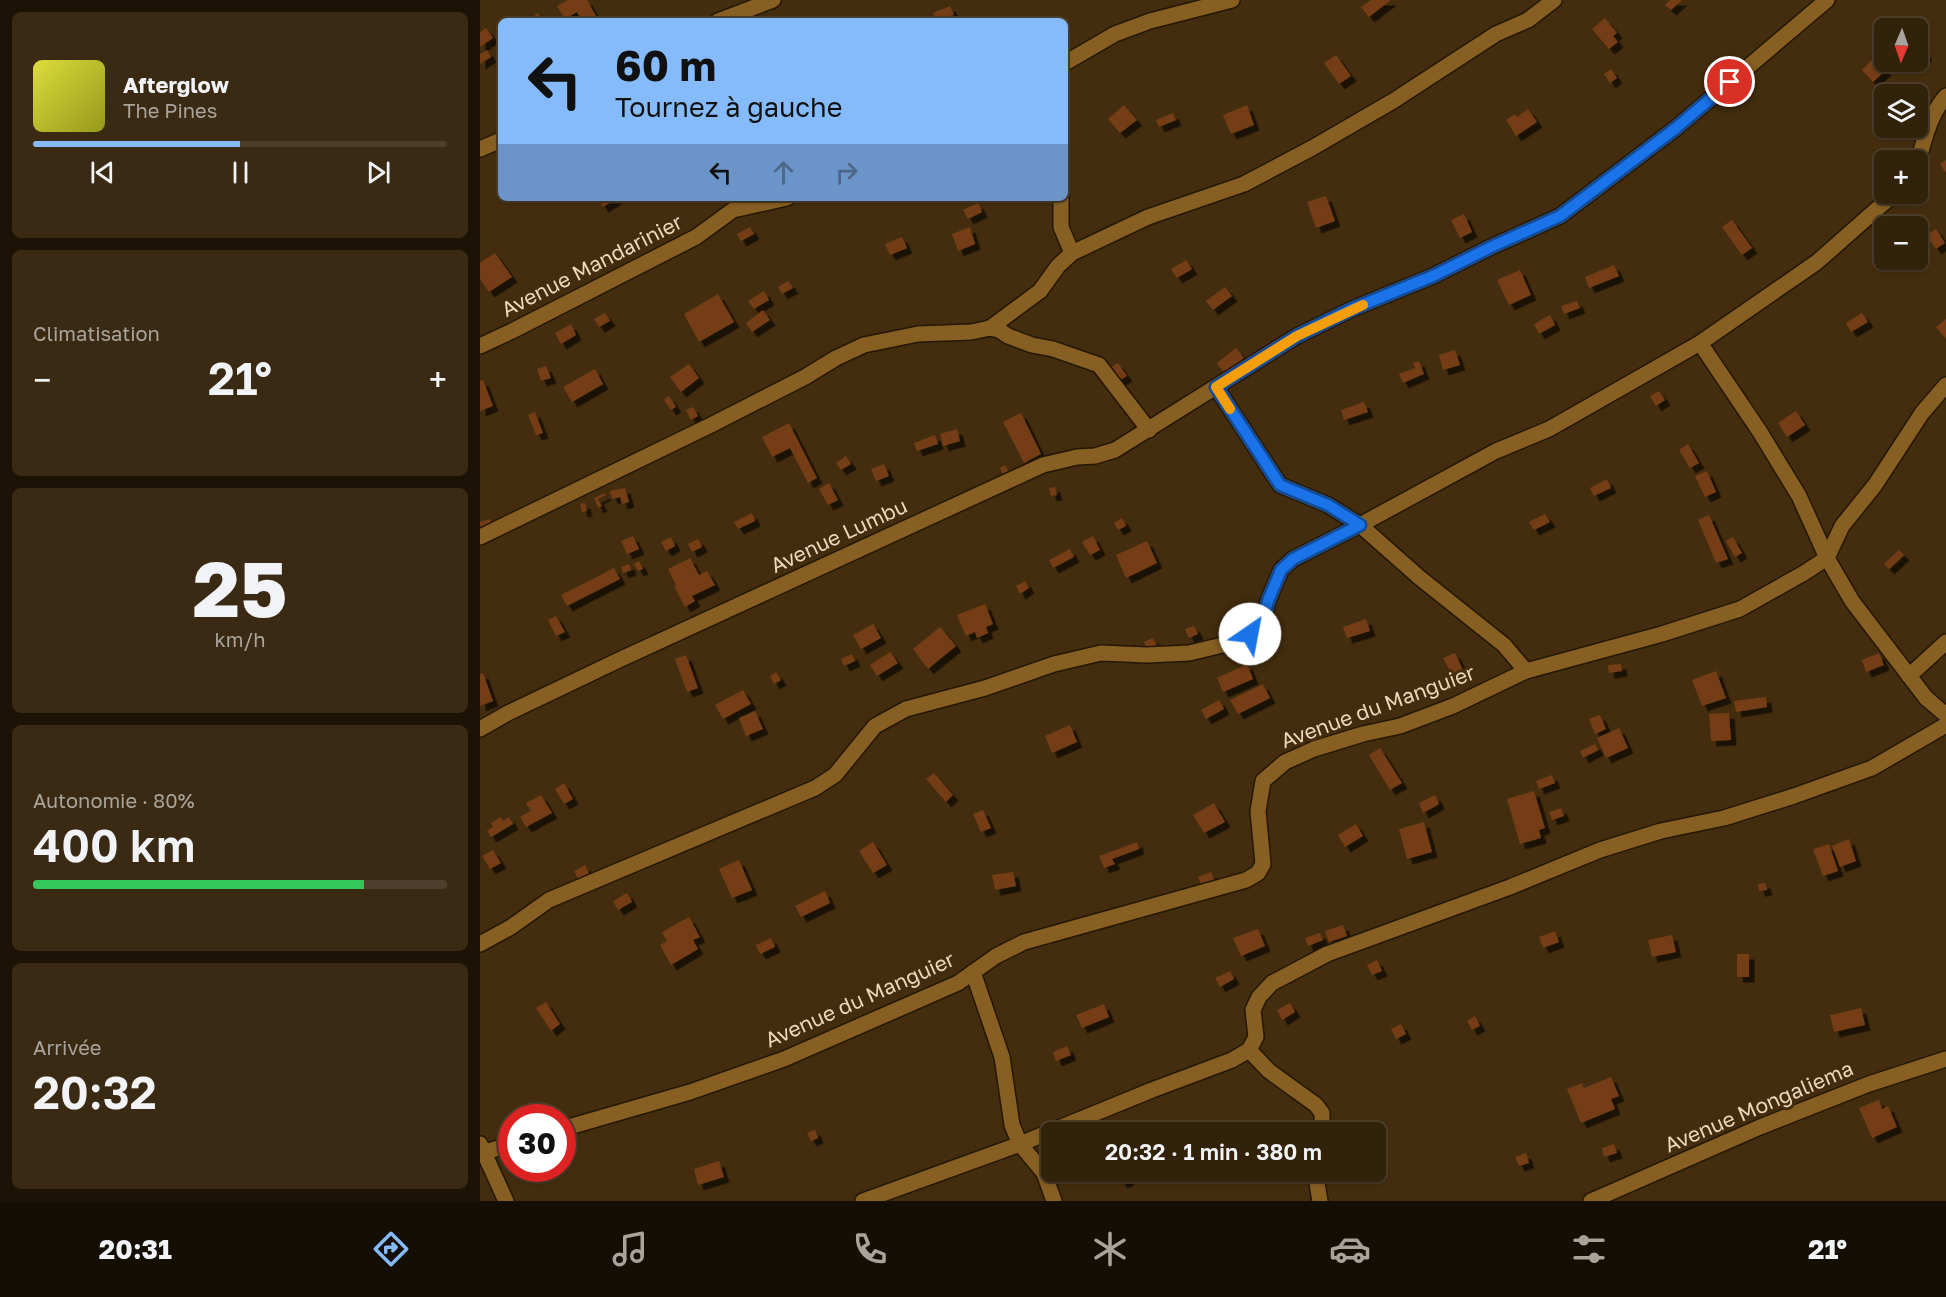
<!DOCTYPE html>
<html lang="fr">
<head>
<meta charset="utf-8">
<style>
  :root { --surface:#32220a; --page:#3a2a13; --text:#f1f3f6; --muted:#a8a49c; --line:#4d3f2b; --accent:#86bbfb }
  body { margin:0; font-family:"Golos Text",sans-serif; background:var(--page); color:var(--text); height:100vh; display:flex; flex-direction:column; font-size:22px; white-space:nowrap }
  * { box-sizing:border-box; margin:0 }
  p { font-size:20px; color:var(--muted) }
  .icon { flex:none; width:33px; height:33px; fill:none; stroke:currentColor; stroke-width:2; stroke-linecap:round; stroke-linejoin:round }
  .map { position:relative; flex:1; overflow:hidden }
  .details { display:flex; flex-direction:column; gap:12px; padding:12px; background:#1c1306; width:480px }
  .details>* { flex:none }
  .guide { position:absolute; left:18px; top:18px; width:570px; height:183px; border-radius:9px; box-shadow:0 2px 4px #0004,0 0 0 2px var(--line); background:#86bbfb; color:#111; overflow:hidden }
  .needle { width:39px; rotate:182deg }
  .fabs { position:absolute; left:1394px; top:18px; display:grid; gap:12px }
  .fabs a { display:grid; place-items:center; width:54px; height:54px; border-radius:9px; background:var(--surface); box-shadow:0 2px 4px #0004,0 0 0 2px var(--line); font-size:30px }
  .speed { position:absolute; left:18px; top:1104px; display:flex; gap:12px; font-size:30px; font-weight:700; text-align:center }
  .speed>* { display:grid; place-content:center; width:78px; height:78px; border-radius:50%; background:var(--surface); box-shadow:0 2px 4px #0004,0 0 0 2px var(--line); line-height:1 }
  .speed .limit { border:9px solid #d22; background:#fff; color:#111 }
  .pin { position:absolute; display:grid; place-items:center; width:51px; height:51px; color:#fff; margin:-26px; border:3px solid #fff; border-radius:50%; box-shadow:0 2px 6px #0007 }
  .me { position:absolute; width:66px; margin:-33px; rotate:33deg; stroke-linejoin:round; filter:drop-shadow(0 0 4px #0008) }
  .turn { display:flex; align-items:center; gap:21px; height:126px; padding:0 18px; font-size:27px }
  .turn .icon { width:78px; height:78px; stroke-width:2.5 }
  .turn b { display:block; font-size:42px; line-height:51px }
  .lanes { display:flex; align-items:center; height:57px; padding:0 18px; background:#0003; justify-content:center; gap:30px; direction:ltr }
  .lanes .off { opacity:.35 }
  .big { font-size:45px; font-weight:600; line-height:1.1 }
  .details .tile { flex:1; display:flex; flex-direction:column; justify-content:center; gap:9px; min-width:0; padding:0 21px; border-radius:9px; background:var(--page) }
  .details .dial { align-items:center; gap:0 }
  .dial b { font-size:78px; line-height:1 }
  .song { display:flex; align-items:center; gap:18px }
  .cover { width:72px; height:72px; border-radius:9px; background:linear-gradient(135deg,hsl(60 70% 55%),hsl(60 70% 35%)) }
  .played { height:6px; border-radius:3px; background:linear-gradient(90deg,var(--accent) 50%,var(--line) 50%) }
  .keys { display:flex; justify-content:space-around; direction:ltr }
  .heat { display:flex; justify-content:space-between; align-items:center; font-size:33px; direction:ltr }
  .charge { height:9px; border-radius:4px; background:linear-gradient(90deg,#34c759 80%,var(--line) 0) }
  .trip { position:absolute; left:561px; top:1122px; width:345px; height:60px; border-radius:9px; background:var(--surface); box-shadow:0 2px 4px #0004,0 0 0 2px var(--line); font-weight:600; line-height:60px; text-align:center }
  .dock { display:flex; height:96px; justify-content:space-around; align-items:center; background:#140e04; color:var(--muted) }
  .dock .icon { width:42px; height:42px }
  .dock .active { color:var(--accent) }
  .dock b { font-size:27px; color:var(--text) }
  main { display:flex; flex:1; min-height:0 }
  .map>svg:first-child { display:block }
  .building { fill:#743e16; filter:url(#shadow) }
  .lines { fill:none; stroke-linecap:round; stroke-linejoin:round }
  .minor-casing { stroke:#241705; stroke-width:18 }
  .minor { stroke:#875f23; stroke-width:15 }
  .route-casing { stroke:#114b97; stroke-width:15 }
  .route { stroke:#1a73e8; stroke-width:10 }
  .slow { stroke:#f59e0b; stroke-width:10 }
  .labels { text-anchor:middle; stroke-width:6; stroke-linejoin:round; paint-order:stroke }
  .street-label { font-size:21px; fill:#edd6ba; stroke:#432d0e }
</style>
</head>
<body>
<main>
<section class="details">
<div class="tile">
<div class="song"><i class="cover"></i><div><b>Afterglow</b><p>The Pines</p></div></div>
<div class="played"></div>
<div class="keys"><svg class="icon" aria-label="previous" viewBox="0 0 24 24"><path d="M18 5L8 12l10 7zM5 5v14"/></svg><svg class="icon" aria-label="pause" viewBox="0 0 24 24"><path d="M8 5v14M16 5v14"/></svg><svg class="icon" aria-label="next" viewBox="0 0 24 24"><path d="M6 5l10 7-10 7zM19 5v14"/></svg></div>
</div>
<div class="tile"><p>Climatisation</p>
<div class="heat"><a>−</a><b class="big">21°</b><a>+</a></div>
</div>
<div class="tile dial"><b>25</b><p>km/h</p></div>
<div class="tile"><p>Autonomie · 80%</p><b class="big">400 km</b><div class="charge"></div></div>
<div class="tile"><p>Arrivée</p><b class="big">20:32</b></div>
</section>
<div class="map">
<svg width="1466" height="1201" viewBox="0 0 1466 1201">
  <defs>
    <filter id="shadow"><feDropShadow dx="5.5" dy="5.5" stdDeviation="0" flood-color="#0009"/></filter>
  </defs>
  <rect width="100%" height="100%" fill="#432d0e"/>
  <g class="building">
    <path d="M88,0H107L116,16L108,21H102L97,12L85,19L77,6Z"/>
    <path d="M891,0H911L889,17L881,7Z"/>
    <path d="M1190,0H1202L1191,10L1185,5Z"/>
    <path d="M470,6L474,15L456,21L453,13Z"/>
    <path d="M58,13L63,21H52L50,19Z"/>
    <path d="M1125,18L1137,33L1133,36L1138,42L1129,49L1112,29Z"/>
    <path d="M6,28L13,38L0,47V32Z"/>
    <path d="M1442,47L1447,55L1437,61V50Z"/>
    <path d="M7,50L11,57L0,64V54Z"/>
    <path d="M856,55L871,76L859,84L844,63Z"/>
    <path d="M1394,58L1406,70L1393,82L1382,70Z"/>
    <path d="M1131,69L1137,78L1130,83L1124,74Z"/>
    <path d="M644,105L657,120L640,133L628,119Z"/>
    <path d="M767,105L774,125L751,134L743,115Z"/>
    <path d="M1048,109L1057,122L1036,136L1026,120L1035,114L1037,117Z"/>
    <path d="M693,113L696,120L679,127L676,120Z"/>
    <path d="M1466,160V173L1460,164Z"/>
    <path d="M846,196L855,221L836,228L827,202Z"/>
    <path d="M120,198H138L123,207L118,199Z"/>
    <path d="M498,203L502,212L488,219L483,210Z"/>
    <path d="M984,214L992,232L980,238L971,220Z"/>
    <path d="M1252,220L1272,248L1262,255L1242,227Z"/>
    <path d="M270,227L274,234L261,241L257,234Z"/>
    <path d="M490,227L495,244L478,251L472,234Z"/>
    <path d="M1456,229L1465,243L1456,249L1446,235Z"/>
    <path d="M422,237L427,248L410,255L405,244Z"/>
    <path d="M15,253L32,277L9,292L0,279V263Z"/>
    <path d="M706,260L712,269L697,278L691,269Z"/>
    <path d="M1134,265L1139,276L1109,288L1105,277Z"/>
    <path d="M1040,270L1051,295L1029,305L1017,280Z"/>
    <path d="M308,281L313,288L302,294L298,287Z"/>
    <path d="M745,287L752,296L733,310L726,301Z"/>
    <path d="M284,291L289,300L274,309L268,301Z"/>
    <path d="M238,294L254,322L219,342L204,314Z"/>
    <path d="M1097,301L1100,308L1084,314L1081,306Z"/>
    <path d="M283,310L290,320L272,332L266,323Z"/>
    <path d="M125,313L130,321L119,327L114,319Z"/>
    <path d="M1382,313L1388,322L1371,332L1366,323Z"/>
    <path d="M1070,315L1075,325L1059,334L1054,324Z"/>
    <path d="M1466,319V339L1456,327Z"/>
    <path d="M91,324L96,335L81,344L75,333Z"/>
    <path d="M756,348L764,358L744,373L737,363Z"/>
    <path d="M975,350L980,365L963,370L959,355Z"/>
    <path d="M939,361L944,374L923,383L919,374L935,368L933,363Z"/>
    <path d="M638,363L647,376L637,382L628,369Z"/>
    <path d="M209,364L219,378L201,392L190,377Z"/>
    <path d="M66,366L71,378L61,381L57,369Z"/>
    <path d="M115,369L123,384L92,402L83,387Z"/>
    <path d="M3,380L13,406L0,411V381Z"/>
    <path d="M1179,391L1185,400L1176,406L1170,396Z"/>
    <path d="M189,396L196,407L191,410L184,400Z"/>
    <path d="M884,402L888,412L864,420L861,410Z"/>
    <path d="M213,407L218,416L211,420L206,410Z"/>
    <path d="M1316,411L1325,425L1307,437L1298,423Z"/>
    <path d="M55,412L63,433L56,435L48,415Z"/>
    <path d="M541,413L561,454L544,463L523,422Z"/>
    <path d="M309,423L337,478L328,483L310,448L292,457L282,437Z"/>
    <path d="M477,429L480,441L463,446L460,434Z"/>
    <path d="M455,435L458,444L437,451L434,443Z"/>
    <path d="M1208,444L1219,463L1210,468L1199,450Z"/>
    <path d="M366,456L371,464L361,470L356,463Z"/>
    <path d="M404,464L409,476L396,481L391,469Z"/>
    <path d="M525,465L530,474L525,478L520,468Z"/>
    <path d="M1227,471L1236,492L1225,497L1215,476Z"/>
    <path d="M1127,479L1131,488L1114,496L1110,488Z"/>
    <path d="M349,483L358,500L348,505L339,489Z"/>
    <path d="M575,487L577,495L571,496L569,488Z"/>
    <path d="M145,488L149,502L142,504L140,497L132,499L130,491Z"/>
    <path d="M125,493L126,495L118,499L122,506L118,508L114,498Z"/>
    <path d="M105,503L107,511L102,512L100,504Z"/>
    <path d="M272,513L275,521L258,529L254,522Z"/>
    <path d="M1065,514L1070,522L1054,530L1049,522Z"/>
    <path d="M1229,515L1248,559L1236,563L1218,520Z"/>
    <path d="M642,518L646,526L638,530L634,523Z"/>
    <path d="M10,519L13,526L0,530V522Z"/>
    <path d="M153,536L159,549L147,554L141,541Z"/>
    <path d="M613,536L620,550L610,555L602,542Z"/>
    <path d="M191,537L195,546L186,551L181,542Z"/>
    <path d="M1253,537L1262,553L1255,557L1246,541Z"/>
    <path d="M218,539L222,547L212,552L208,544Z"/>
    <path d="M667,541L677,563L646,578L636,555Z"/>
    <path d="M590,549L594,557L573,568L569,560Z"/>
    <path d="M1419,550L1424,555L1409,569L1404,564Z"/>
    <path d="M210,558L219,575L227,571L235,585L212,596L215,601L205,607L194,586L196,585L188,569Z"/>
    <path d="M159,561L163,569L158,571L154,564Z"/>
    <path d="M149,564L151,570L143,573L141,567Z"/>
    <path d="M134,568L140,579L87,606L81,595Z"/>
    <path d="M545,581L549,588L540,594L536,586Z"/>
    <path d="M505,604L513,624L506,627L508,633L497,638L495,632L486,636L477,615Z"/>
    <path d="M76,616L85,632L76,636L68,620Z"/>
    <path d="M886,619L890,631L867,638L863,627Z"/>
    <path d="M393,624L401,638L381,649L373,635Z"/>
    <path d="M714,626L718,634L709,638L705,629Z"/>
    <path d="M460,627L476,646L448,669L433,649Z"/>
    <path d="M673,638L677,647L668,651L664,642Z"/>
    <path d="M410,652L418,663L397,676L390,665Z"/>
    <path d="M975,653L983,670L972,675L963,658Z"/>
    <path d="M1399,653L1404,665L1386,672L1382,660Z"/>
    <path d="M372,654L375,661L364,666L361,659Z"/>
    <path d="M206,655L218,688L207,692L195,659Z"/>
    <path d="M767,664L773,679L743,692L737,678Z"/>
    <path d="M1141,664L1142,671L1129,673L1128,665Z"/>
    <path d="M1236,671L1246,698L1222,706L1212,680Z"/>
    <path d="M296,672L301,680L294,684L290,676Z"/>
    <path d="M3,673L13,701L0,706V674Z"/>
    <path d="M783,684L790,698L758,714L750,700Z"/>
    <path d="M263,690L271,704L243,719L235,705Z"/>
    <path d="M1286,697L1287,707L1256,712L1254,701Z"/>
    <path d="M739,700L744,709L726,719L721,710Z"/>
    <path d="M275,711L283,729L266,736L259,718Z"/>
    <path d="M1249,713L1251,740L1231,741L1229,714Z"/>
    <path d="M1120,715L1126,729L1115,734L1109,719Z"/>
    <path d="M590,725L597,742L572,753L565,736Z"/>
    <path d="M1139,728L1148,748L1126,758L1117,738Z"/>
    <path d="M1115,744L1118,750L1103,758L1100,751Z"/>
    <path d="M900,748L922,783L910,790L889,755Z"/>
    <path d="M454,773L473,795L466,802L446,779Z"/>
    <path d="M1072,775L1075,783L1059,789L1056,781Z"/>
    <path d="M84,783L93,799L84,804L75,789Z"/>
    <path d="M1054,791L1065,828L1059,830L1061,838L1040,844L1027,799Z"/>
    <path d="M61,795L72,813L46,827L40,817L51,811L46,803Z"/>
    <path d="M955,795L959,804L943,813L939,803Z"/>
    <path d="M734,803L745,822L724,833L713,815Z"/>
    <path d="M1081,808L1084,816L1072,820L1069,812Z"/>
    <path d="M503,810L511,828L501,832L493,814Z"/>
    <path d="M21,817L23,821L29,817L33,824L11,837L7,831L13,827L11,823Z"/>
    <path d="M944,822L952,852L927,859L919,829Z"/>
    <path d="M876,824L883,836L865,847L858,835Z"/>
    <path d="M1369,839L1376,861L1360,867L1352,846Z"/>
    <path d="M393,842L407,865L393,873L379,851Z"/>
    <path d="M657,842L659,849L632,859L635,864L624,868L619,856Z"/>
    <path d="M1349,844L1358,871L1343,876L1333,849Z"/>
    <path d="M13,850L21,863L10,869L2,856Z"/>
    <path d="M259,860L272,890L252,898L239,869Z"/>
    <path d="M105,865L109,873L98,879L94,871Z"/>
    <path d="M533,872L536,886L515,890L512,875Z"/>
    <path d="M731,872L736,884L723,889L718,877Z"/>
    <path d="M1285,883L1287,890L1279,891L1278,884Z"/>
    <path d="M345,891L350,903L321,917L315,906Z"/>
    <path d="M147,893L152,902L138,910L133,901Z"/>
    <path d="M209,917L220,937L213,940L218,949L191,965L180,945L187,941L182,932Z"/>
    <path d="M863,925L867,936L849,942L845,931Z"/>
    <path d="M778,929L785,946L761,956L753,938Z"/>
    <path d="M1075,931L1079,942L1063,948L1059,937Z"/>
    <path d="M840,933L843,940L828,946L825,938Z"/>
    <path d="M1192,935L1196,952L1172,957L1168,940Z"/>
    <path d="M291,938L295,947L280,954L276,945Z"/>
    <rect x="1257" y="954" width="12" height="23"/>
    <path d="M897,960L902,971L892,975L887,965Z"/>
    <path d="M750,971L754,979L740,987L735,978Z"/>
    <path d="M66,1002L80,1024L71,1031L56,1008Z"/>
    <path d="M810,1003L815,1012L802,1020L797,1010Z"/>
    <path d="M624,1004L629,1017L602,1028L596,1015Z"/>
    <path d="M1381,1008L1385,1025L1354,1032L1350,1015Z"/>
    <path d="M995,1016L1000,1026L992,1030L987,1021Z"/>
    <path d="M921,1024L926,1034L916,1039L911,1029Z"/>
    <path d="M587,1046L591,1055L576,1061L573,1052Z"/>
    <path d="M1131,1077L1139,1096L1131,1099L1135,1109L1101,1123L1087,1089L1102,1083L1104,1088Z"/>
    <path d="M1399,1100L1402,1109L1408,1106L1417,1127L1392,1138L1379,1108Z"/>
    <path d="M335,1130L338,1138L331,1141L327,1133Z"/>
    <path d="M1134,1144L1137,1153L1124,1157L1122,1148Z"/>
    <path d="M1046,1153L1049,1163L1039,1166L1035,1157Z"/>
    <path d="M239,1161L244,1177L218,1185L214,1169Z"/>
    <path d="M636,1172H645L649,1180L642,1183Z"/>
  </g>
  <g class="lines">
    <defs>
      <g id="minor">
        <path d="M238,21L293,0"/>
        <path d="M585,63L635,34L670,21L752,0"/>
        <path d="M0,149L21,140"/>
        <path d="M1437,165C1444,142 1449,115 1466,96"/>
        <path d="M581,198V227L592,253"/>
        <path d="M510,328L560,291L578,266L592,253L668,217L764,184L832,148L913,101L1016,34L1048,20L1074,0"/>
        <path d="M1220,343L1280,432L1319,496L1347,558L1372,601L1446,698L1466,715"/>
        <path d="M0,346L32,331L216,237L253,210L307,198"/>
        <path d="M736,387L800,485L848,505L880,525L940,578L1024,645L1046,671"/>
        <path d="M0,537L231,425L325,377L356,358L384,345L438,334L491,332L510,328L519,330L528,336L552,345L573,349L619,365L669,430"/>
        <path d="M1429,676L1466,642"/>
        <path d="M0,729L28,713L141,659L563,465L597,457L615,456L635,450L817,336L872,309L953,276L1011,247L1080,216L1196,128L1347,0"/>
        <path d="M0,944L31,927L69,900L335,788L355,775L395,726L426,709L505,688L574,664L621,653L667,655L709,653L751,643L770,634L784,617L788,601L801,570L813,559L880,525L1016,451L1069,429L1220,343L1337,262L1414,194"/>
        <path d="M493,972L522,1057L532,1125L540,1144L564,1173L574,1201"/>
        <path d="M769,1050L789,1071L836,1105L842,1113V1132"/>
        <path d="M82,1129L210,1092L304,1059L478,983L516,956L544,942L766,880L778,873L783,864L778,811L783,781L805,762L834,749L883,734L920,726L973,706L1046,671L1182,634L1260,609L1324,573L1347,558L1362,526L1395,485L1442,413L1466,385"/>
        <path d="M0,1144L26,1201"/>
        <path d="M5,1152L32,1144"/>
        <path d="M837,1172V1183L840,1201"/>
        <path d="M383,1201L540,1144L672,1090L752,1060L769,1050L776,1037L773,1010L779,997L792,983L847,954L1030,887L1120,850L1181,831L1244,818L1314,796L1392,768L1466,725"/>
        <path d="M1111,1201L1280,1127L1389,1084L1466,1059"/>
      </g>
    </defs>
    <use href="#minor" class="minor-casing"/>
    <use href="#minor" class="minor"/>
  </g>
  <g class="lines">
    <defs>
      <path id="route" d="M770,634L784,617L788,601L801,570L813,559L880,525L848,505L800,485L736,387L817,336L872,309L953,276L1011,247L1080,216L1196,128L1250,82"/>
    </defs>
    <use href="#route" class="route-casing"/>
    <use href="#route" class="route"/>
    <path class="slow" d="M750,409L736,387L817,336L883,305"/>
  </g>
  <g class="labels">
    <g class="street-label">
      <text transform="translate(112 266) rotate(-27)" y="7">Avenue Mandarinier</text>
      <text transform="translate(359 536) rotate(-25)" y="7">Avenue Lumbu</text>
      <text transform="translate(898 707) rotate(-20)" y="7">Avenue du Manguier</text>
      <text transform="translate(380 1000) rotate(-24)" y="7">Avenue du Manguier</text>
      <text transform="translate(1279 1107) rotate(-23)" y="7">Avenue Mongaliema</text>
    </g>
  </g>
</svg>
<div class="fabs">
<a><svg class="needle" viewBox="-14 -14 28 28"><path d="M0-13l5 13h-10z" fill="#e53935"/><path d="M0 13l5-13h-10z" fill="#a8a49c"/></svg></a>
<a><svg class="icon" aria-label="layers" viewBox="0 0 24 24"><path d="M12 4l9 5-9 5-9-5zM3 14l9 5 9-5"/></svg></a>
<a>+</a>
<a>−</a>
</div>
<div class="speed"><div class="limit">30</div></div>
<div class="pin" style="left:1250px;top:82px;background:#d93025"><svg class="icon" aria-label="arrive" viewBox="0 0 24 24"><path d="M6 21V4h12l-3 4 3 4H6"/></svg></div>
<svg class="me" style="left:770px;top:634px" viewBox="-20 -20 40 40"><circle r="19" fill="#fff"/><path d="M0-13L10 11 0 6-10 11z" fill="#1a73e8"/></svg>
<div class="trip">20:32 · 1 min · 380 m</div>
<div class="guide">
<div class="turn"><svg class="icon" aria-label="left" viewBox="0 0 24 24"><path d="M17 20v-9H6M10 6l-5 5 5 5"/></svg><div><b>60 m</b>Tournez à gauche</div></div>
<div class="lanes"><svg class="icon" aria-label="left" viewBox="0 0 24 24"><path d="M17 20v-9H6M10 6l-5 5 5 5"/></svg><svg class="icon off" aria-label="ahead" viewBox="0 0 24 24"><path d="M12 20V5M6 11l6-6 6 6"/></svg><svg class="icon off" aria-label="right" viewBox="0 0 24 24"><path d="M7 20v-9h11M14 6l5 5-5 5"/></svg></div>
</div>
</div>
</main>
<nav class="dock">
<b>20:31</b>
<svg class="icon active" aria-label="directions" viewBox="0 0 24 24"><path d="M12 3l9 9-9 9-9-9zM9 14v-3h6M13 9l2 2-2 2"/></svg>
<svg class="icon" aria-label="music" viewBox="0 0 24 24"><path d="M9 18V5l10-2v13"/><circle cx="6" cy="18" r="3"/><circle cx="16" cy="16" r="3"/></svg>
<svg class="icon" aria-label="phone" viewBox="0 0 24 24"><path d="M5 4h4l2 5-3 2q2 4 5 5l2-3 5 2v4C11 20 4 13 5 4z"/></svg>
<svg class="icon" aria-label="climate" viewBox="0 0 24 24"><path d="M12 3v18M4 7l16 10M4 17L20 7"/></svg>
<svg class="icon" aria-label="car" viewBox="0 0 24 24"><path d="M5 17H2v-5l4-1 3-4h7l3 4 3 1v5h-3M9 17h6M6 11h13"/><circle cx="7" cy="17" r="2"/><circle cx="17" cy="17" r="2"/></svg>
<svg class="icon" aria-label="filters" viewBox="0 0 24 24"><path d="M4 7h16M4 17h16"/><circle cx="9" cy="7" r="2"/><circle cx="15" cy="17" r="2"/></svg>
<b>21°</b>
</nav>
</body>
</html>
